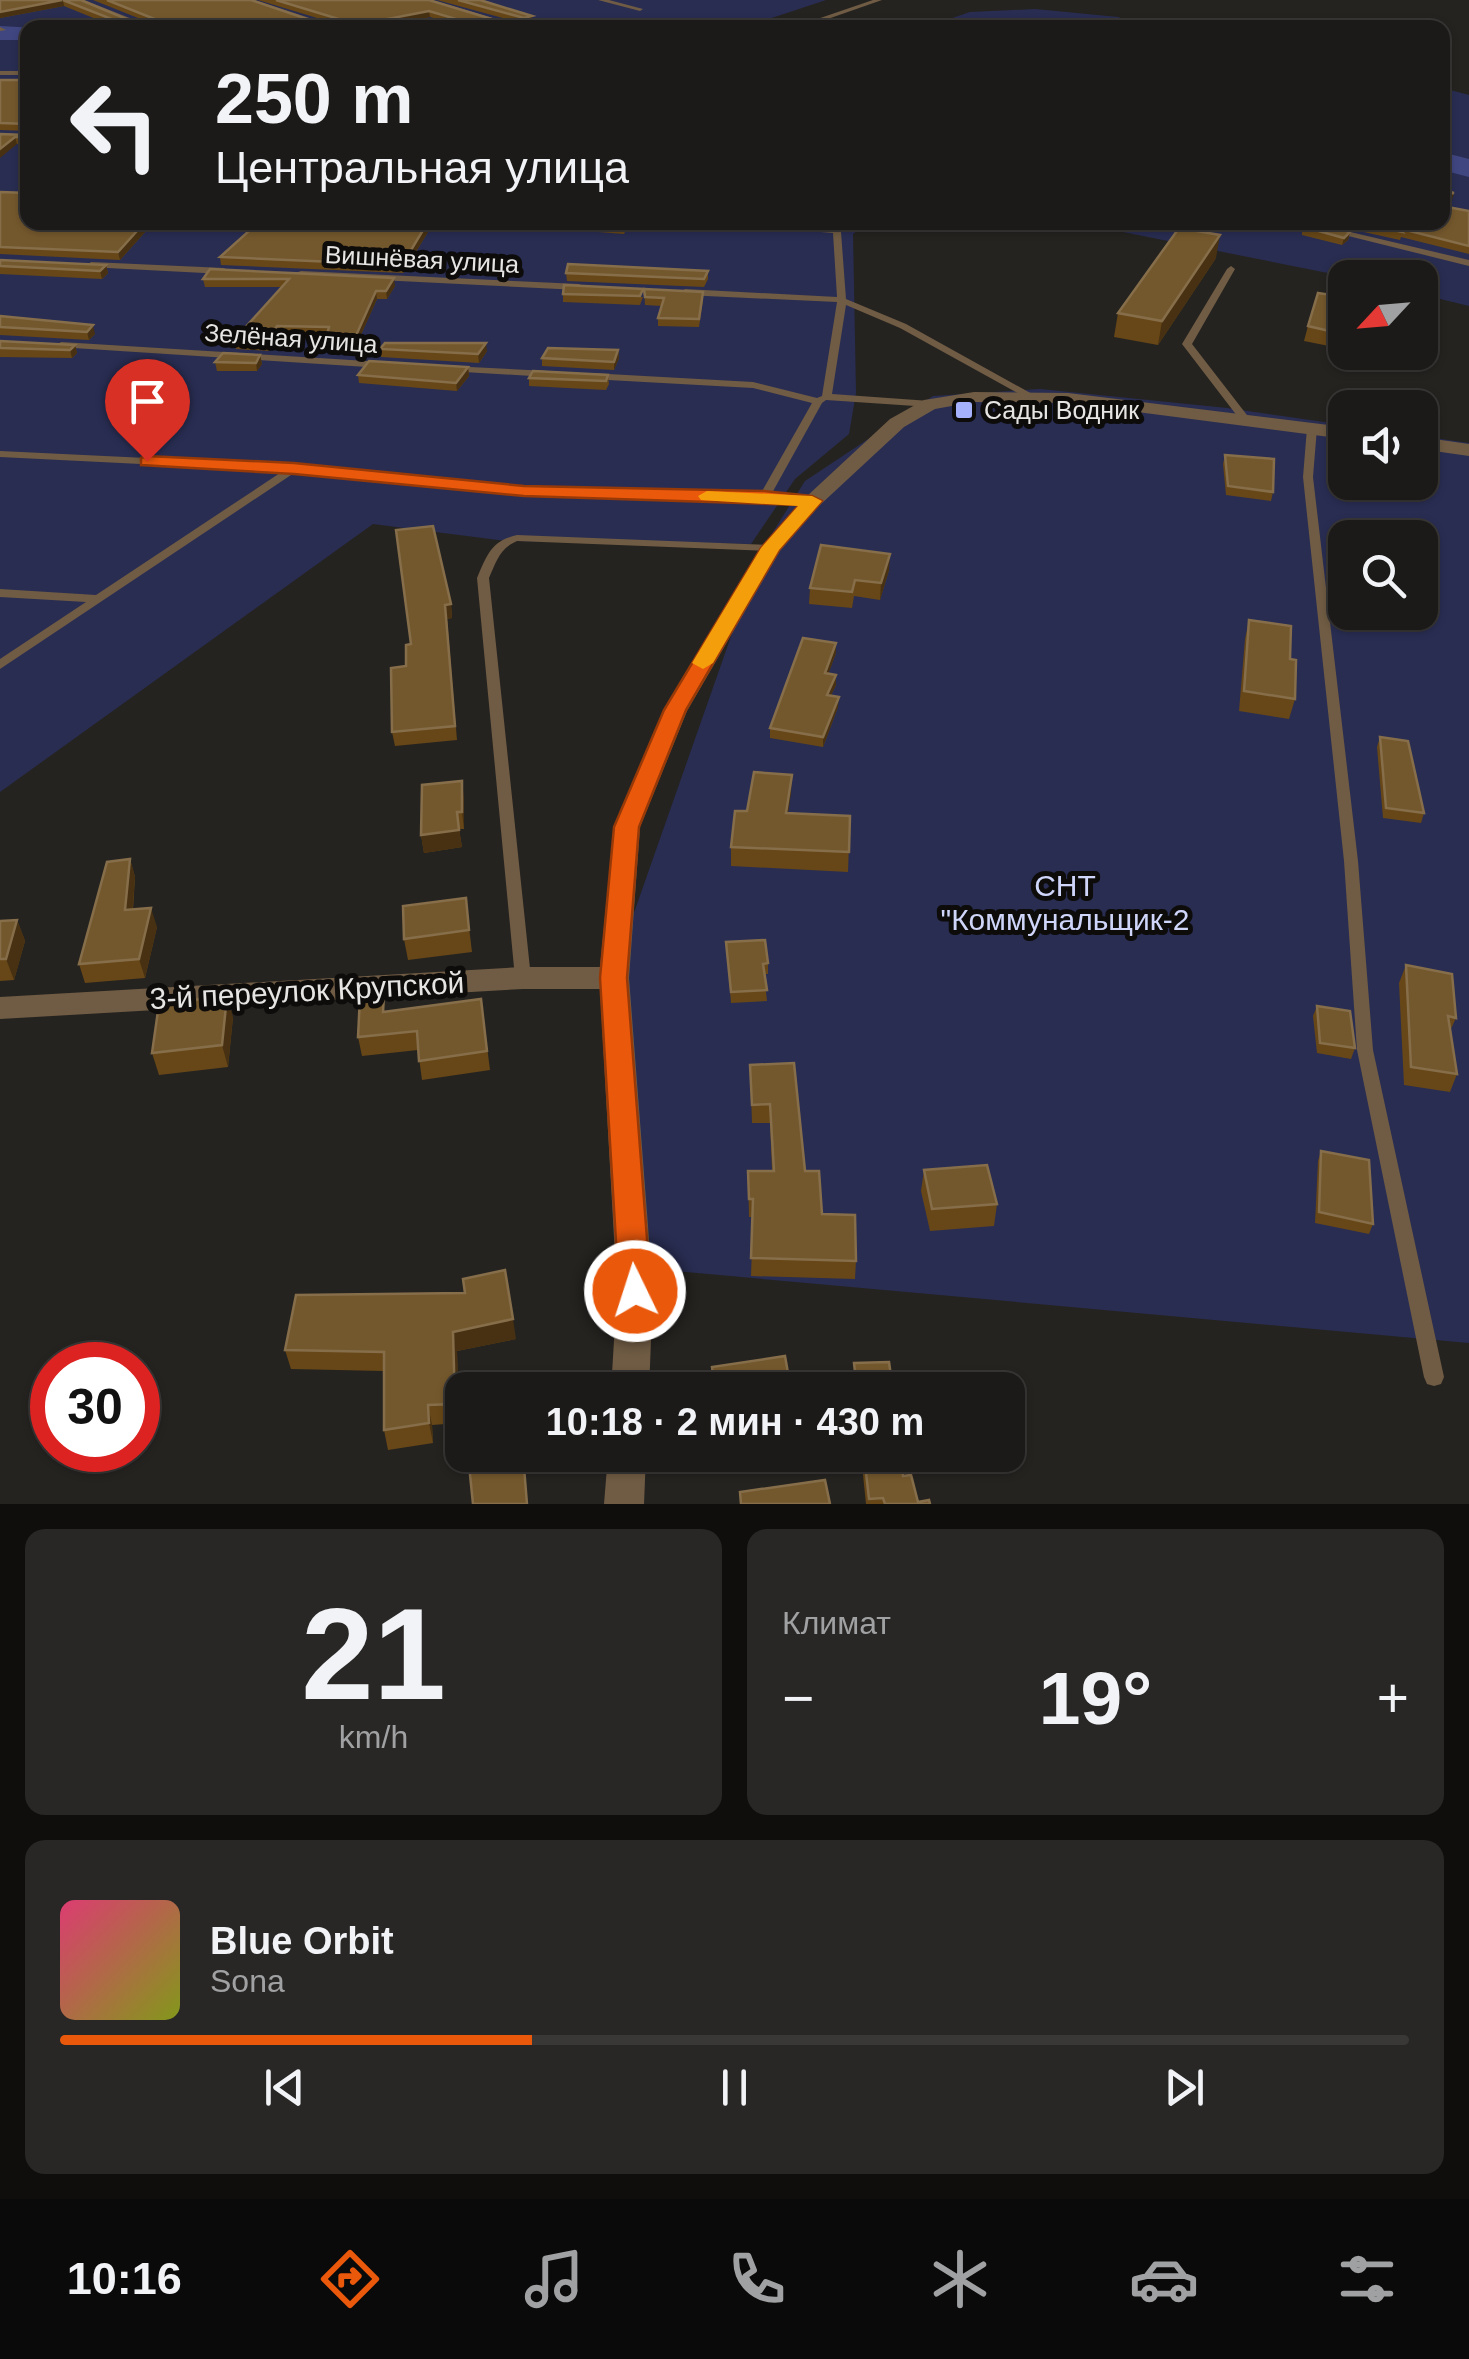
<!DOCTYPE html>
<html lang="ru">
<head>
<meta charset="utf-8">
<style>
  :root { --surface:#1c1a18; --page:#292725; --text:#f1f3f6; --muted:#a0a1a2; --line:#3a3837; --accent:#ea580c }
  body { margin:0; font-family:Helvetica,sans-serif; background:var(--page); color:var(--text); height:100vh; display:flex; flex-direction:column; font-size:38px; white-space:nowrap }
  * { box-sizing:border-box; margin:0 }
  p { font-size:32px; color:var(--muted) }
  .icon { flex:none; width:55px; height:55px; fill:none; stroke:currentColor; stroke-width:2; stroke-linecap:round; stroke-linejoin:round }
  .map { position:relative; height:1504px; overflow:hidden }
  .panel { display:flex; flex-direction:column; gap:25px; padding:25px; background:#0f0e0d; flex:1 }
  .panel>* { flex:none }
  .hud { position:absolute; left:20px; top:20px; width:1430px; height:210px; border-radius:20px; box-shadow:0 2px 8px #0004,0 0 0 2px var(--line); background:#1c1a18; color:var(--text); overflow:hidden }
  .needle { width:65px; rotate:244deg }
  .fabs { position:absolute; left:1328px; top:260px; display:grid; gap:20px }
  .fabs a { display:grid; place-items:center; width:110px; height:110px; border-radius:20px; background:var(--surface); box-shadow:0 2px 8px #0004,0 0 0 2px var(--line); font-size:50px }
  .speed { position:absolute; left:30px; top:1342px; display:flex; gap:20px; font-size:50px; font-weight:700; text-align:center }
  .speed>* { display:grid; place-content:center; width:130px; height:130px; border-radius:50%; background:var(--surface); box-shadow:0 2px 8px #0004,0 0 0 2px var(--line); line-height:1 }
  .speed .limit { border:15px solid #d22; background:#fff; color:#111 }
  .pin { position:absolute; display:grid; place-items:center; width:85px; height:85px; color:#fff; margin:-102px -42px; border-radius:50% 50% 50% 0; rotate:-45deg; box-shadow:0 0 10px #0007 }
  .pin .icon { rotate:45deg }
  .me { position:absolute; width:110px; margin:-55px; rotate:356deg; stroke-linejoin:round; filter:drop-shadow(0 0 8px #0008) }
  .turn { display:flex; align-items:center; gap:35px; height:210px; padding:0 30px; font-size:45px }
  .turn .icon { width:130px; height:130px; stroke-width:2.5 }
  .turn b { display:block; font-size:70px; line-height:85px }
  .big { font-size:75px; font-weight:600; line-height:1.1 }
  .panel .card { flex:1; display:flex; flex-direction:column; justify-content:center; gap:15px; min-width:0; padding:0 35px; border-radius:20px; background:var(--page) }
  .panel .dial { align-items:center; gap:0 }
  .dial b { font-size:130px; line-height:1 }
  .song { display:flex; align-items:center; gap:30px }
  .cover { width:120px; height:120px; border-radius:15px; background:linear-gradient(135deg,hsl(340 70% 55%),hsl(70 70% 35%)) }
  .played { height:10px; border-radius:5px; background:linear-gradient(90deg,var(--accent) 35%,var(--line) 35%) }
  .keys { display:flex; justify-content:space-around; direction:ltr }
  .heat { display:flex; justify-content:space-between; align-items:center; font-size:55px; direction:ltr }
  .panel .tiles { flex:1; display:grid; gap:25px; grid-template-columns:1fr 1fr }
  .card:last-child { grid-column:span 2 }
  .trip { position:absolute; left:445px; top:1372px; width:580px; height:100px; border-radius:20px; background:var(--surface); box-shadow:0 2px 8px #0004,0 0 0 2px var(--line); font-weight:600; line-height:100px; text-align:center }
  .tab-bar { display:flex; height:160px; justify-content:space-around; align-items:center; background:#0b0a0a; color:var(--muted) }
  .tab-bar .icon { width:70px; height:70px }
  .tab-bar .on { color:var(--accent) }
  .tab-bar b { font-size:45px; color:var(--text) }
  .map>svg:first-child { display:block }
  .green { fill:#292d52; fill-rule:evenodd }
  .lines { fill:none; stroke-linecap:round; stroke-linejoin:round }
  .river { fill:#404680; fill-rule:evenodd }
  .lane { fill:#705c44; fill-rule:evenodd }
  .street { fill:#705c44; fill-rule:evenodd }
  .wall { fill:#674717 }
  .shaded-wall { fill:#473112 }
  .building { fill:#74582d; stroke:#866e4a; stroke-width:2.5 }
  .route { fill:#ea580c; stroke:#983908; stroke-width:2.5 }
  .slow { fill:#f59e0b }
  .poi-dot { fill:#a6b1fc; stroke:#0d0c0b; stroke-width:4 }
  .labels { text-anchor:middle; stroke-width:10; stroke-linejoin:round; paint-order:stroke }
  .far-street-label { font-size:25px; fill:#e7e5e3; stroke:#0d0c0b }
  .far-poi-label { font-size:25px; fill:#e7e5e3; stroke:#0d0c0b; text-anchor:start }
  .park-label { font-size:30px; fill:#cfd6fa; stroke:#0d0c0b }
  .street-label { font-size:30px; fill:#e7e5e3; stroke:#0d0c0b }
</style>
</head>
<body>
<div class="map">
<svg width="1469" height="1504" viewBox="0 0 1469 1504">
  <rect width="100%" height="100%" fill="#252320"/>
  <g class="green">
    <path d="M0,0H826L742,28H28L27,33H0Z"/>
    <path d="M1035,9L1118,17L1146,27H926L970,12Z"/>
    <path d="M0,36H27L28,222L868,223L853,234L856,393L849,434L795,479L751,544L506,541L373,524L0,792Z"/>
    <path d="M1443,88L1469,95V161L1443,151Z"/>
    <path d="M1443,165L1469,171V306L1420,294V278L1348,277L1078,223L1442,222Z"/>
    <path d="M1040,389L1227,408L1345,425V482H1420V436L1469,443V1343L653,1269L616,964L761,551L805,481L933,396ZM1345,538H1420V612H1345Z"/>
  </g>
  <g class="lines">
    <g class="river">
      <path d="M0,26L36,28H28V40H0Z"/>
      <path d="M1442,152L1469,159V177L1442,170Z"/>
    </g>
    <g class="lane">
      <path d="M76,0H84L155,28H145Z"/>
      <path d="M246,0H255L340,28H329Z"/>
      <path d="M423,0H432L526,28H515Z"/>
      <path d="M598,0H609L643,9L640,11Z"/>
      <path d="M873,0H882L802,28H791Z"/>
      <path d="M0,27L6,30L0,31Z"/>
      <rect x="0" y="71" width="28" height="4"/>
      <path d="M700,222H748L835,228L843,222H853L841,232L846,299L906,324L1034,395L1025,397L900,328L846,305L832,394L930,401L935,404L930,407L826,400L822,403L772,493L813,498L819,501L817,503L765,499L524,494L297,471L0,669V659L86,602L0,597V589L96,595L283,471L0,457V451L294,465L524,488L761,493L812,403L753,388L590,379L585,376L590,373L753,382L817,398L822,396L837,302L685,295L681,292L685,289L837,297L833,233Z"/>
      <path d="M1292,222H1308L1469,260V266Z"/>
      <path d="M91,262L224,268L228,271L224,274L88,267L87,265Z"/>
      <path d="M1231,266L1235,269L1192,344L1250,419L1245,422L1241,421L1182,344L1227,269Z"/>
      <path d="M301,271L579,284L583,287L579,290L298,276V272Z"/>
      <path d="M61,342L383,362L388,365L383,368L58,347L56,345Z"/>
      <path d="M450,366L548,371L553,374L548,377L447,371L445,369Z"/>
      <path d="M1312,425L1317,428L1313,477L1358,861L1373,1050L1444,1377L1441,1384L1434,1386L1427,1384L1424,1377L1357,1050L1344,861L1303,477L1307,428Z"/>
      <path d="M517,535L771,545L777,548L771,551L517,541C500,548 496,562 489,578L531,978L529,982H517L515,978L477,578C487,555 491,541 517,535Z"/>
    </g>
    <g class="street">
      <path d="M974,392L1068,393L1345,427V439L1068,403L974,402L935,409L904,427L820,505L780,551L687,711L640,827L629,978L653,1291L649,1390H611L617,1291L600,989H523L0,1019V997L523,967H600L614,827L663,711L760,548L806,497L890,419L924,400Z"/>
      <path d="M1420,437L1469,444V456L1420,449Z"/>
      <path d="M608,1455H646L644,1504H604Z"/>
    </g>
  </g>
  <g class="wall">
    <path d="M0,0H81L129,20L131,26L118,28L64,6L0,18Z"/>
    <path d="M93,0H251L307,25L297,28H163Z"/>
    <path d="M258,0H429L505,23V28H466L430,17L373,28H311L340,25Z"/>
    <path d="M437,0H480L532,22L525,24Z"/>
    <path d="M0,80H28V144H17L0,134L26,135L27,131L0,130Z"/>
    <path d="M0,192L28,222H154L120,260L0,254Z"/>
    <path d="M1469,211V254L1401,237L1400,240L1318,222H1442Z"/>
    <path d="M434,222L403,273L221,265L220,257Z"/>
    <path d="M559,222H630L624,234L559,229Z"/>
    <path d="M635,222H660L657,229L635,228Z"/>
    <path d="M1302,222L1350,232L1348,240L1342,245L1302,235Z"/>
    <path d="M1216,258L1158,345L1114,337L1118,313Z"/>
    <path d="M0,260L106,265L108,273L102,279L0,274Z"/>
    <path d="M210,269L395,286L387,299H377L355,348L327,349L325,341L327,336L279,334L269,351L236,349L234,340L282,287H205L203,279Z"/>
    <path d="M708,271V279L704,287L567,281L566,273Z"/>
    <path d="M644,289L703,300L699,327L658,326V318L662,306L645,305Z"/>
    <path d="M563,294L643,297L640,305L563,302Z"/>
    <path d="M1345,297V325L1334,347L1304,341L1308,326Z"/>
    <path d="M0,316L95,334L89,340L0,335Z"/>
    <path d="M0,341L75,345L77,353L72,358L0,357Z"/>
    <path d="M380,349L487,351L479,363L381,357Z"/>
    <path d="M618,350L619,358L614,370L542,366V358Z"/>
    <path d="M260,355L262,364L257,371H217L215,362Z"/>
    <path d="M468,367L469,376L457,391L359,383L358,375Z"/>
    <path d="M608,375L609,384L606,390L529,386V378Z"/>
    <path d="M1225,455L1273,492L1271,501L1226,495L1223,464Z"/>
    <path d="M889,570L880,600L854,596L852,608L809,604L810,588Z"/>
    <path d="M451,604L452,618L447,619L457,740L395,746L392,732L411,644Z"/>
    <path d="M1249,620L1290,659L1295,699L1289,719L1239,711L1245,639Z"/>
    <path d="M836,653L828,674L836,685L831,695L838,707L823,747L770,738V728Z"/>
    <path d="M1380,737L1424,813L1421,823L1383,818L1377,747Z"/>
    <path d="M792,775L788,813L850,816L848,872L731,866V847L747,811Z"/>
    <path d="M464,798V829H459L462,847L424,853L421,835Z"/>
    <path d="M130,859L135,877L133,910L157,927L145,978L85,983L79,964Z"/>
    <path d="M468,919L472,952L408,960L404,939Z"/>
    <path d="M17,920L25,941L14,980L0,981V921Z"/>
    <path d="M726,942L768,963V974H764L767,1001L731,1003Z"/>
    <path d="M1406,965L1456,1018L1450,1031L1457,1074L1450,1092L1404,1085L1399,983Z"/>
    <path d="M481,999L490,1070L422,1080L418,1050L362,1056L358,1037L387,1012Z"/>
    <path d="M1317,1006L1355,1048L1351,1059L1317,1053L1313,1016Z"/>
    <path d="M233,1017L228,1067L159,1075L152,1053Z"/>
    <path d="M750,1065L805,1171L822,1214L856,1261L855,1279L751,1276L753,1217H749L748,1171H772L770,1123H752Z"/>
    <path d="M1321,1151L1373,1224L1369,1234L1315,1223L1318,1161Z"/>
    <path d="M924,1170L997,1204L994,1226L930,1231L921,1191Z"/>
    <path d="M516,1339L457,1351L459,1423L432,1425L433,1443L388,1450L384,1430V1371L291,1369L285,1350Z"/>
    <path d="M854,1363L893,1390H854Z"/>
    <path d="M723,1455H772L724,1462Z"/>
    <path d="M861,1455H901L903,1476L918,1502L930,1504H866Z"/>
  </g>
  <g class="shaded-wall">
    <path d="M63,0L64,6L0,18V12Z"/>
    <path d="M429,11L430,17L373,28H341Z"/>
    <path d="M532,16V22L525,24L524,18Z"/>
    <path d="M307,19V25L297,28H273Z"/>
    <path d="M129,20L131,26L120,28L119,22Z"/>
    <path d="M15,137L17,144L0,158V149Z"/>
    <path d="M1454,193L1452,200L1442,202V195Z"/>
    <path d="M145,222H154L120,260L118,252Z"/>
    <path d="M428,222H434L403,273L402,265Z"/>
    <path d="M1350,232L1348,240L1342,245L1344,238Z"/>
    <path d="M1220,235L1216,258L1158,345L1162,321Z"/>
    <path d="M106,265L108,273L102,279L100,271Z"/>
    <path d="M394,278L395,286L387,299L386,291Z"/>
    <path d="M376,291L377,299L355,348L354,340Z"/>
    <path d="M1345,318V325L1334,347L1338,333Z"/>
    <path d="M93,325L95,334L89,340L87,332Z"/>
    <path d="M277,326L279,334L269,351L268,342Z"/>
    <path d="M486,343L487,351L479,363L478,354Z"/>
    <path d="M75,345L77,353L72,358L70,350Z"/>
    <path d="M618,350L619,358L614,370V362Z"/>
    <path d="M260,355L262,364L257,371L256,363Z"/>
    <path d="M468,367L469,376L457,391L456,383Z"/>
    <path d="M890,554L889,570L880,600L881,583Z"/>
    <path d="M451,604L452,618L447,619L457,740L445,605Z"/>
    <path d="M836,643V653L825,683V673Z"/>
    <path d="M836,675V685L826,705L827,695Z"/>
    <path d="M839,697L838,707L823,747V737Z"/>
    <path d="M792,775L791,794L785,832L786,813Z"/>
    <path d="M462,781L464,798V829L462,812Z"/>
    <path d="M459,830L462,847L424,853L421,835Z"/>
    <path d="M130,859L135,877L131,929L125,910Z"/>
    <path d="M151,908L157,927L145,978L139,959Z"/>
    <path d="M17,920L25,941L14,980L6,959Z"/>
    <path d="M227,996L233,1017L228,1067L222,1045Z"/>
    <path d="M513,1319L516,1339L457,1351L459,1423L455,1404L453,1332Z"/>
    <path d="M428,1405L432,1425L433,1443L429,1423Z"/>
  </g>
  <g class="building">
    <path d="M0,0H62L0,12Z"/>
    <path d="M63,0H81L129,20L119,22Z"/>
    <path d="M107,0H251L307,19L273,28H183L157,20Z"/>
    <path d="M276,0H429L505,23L486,28L429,11L341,28H311L316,22L339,26L342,20Z"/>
    <path d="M458,0H480L532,16L524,18Z"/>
    <path d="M0,80H28V124L0,123Z"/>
    <path d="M28,130V137H15L0,149V134L26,135Z"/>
    <path d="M1442,190L1454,193L1442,195Z"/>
    <path d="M0,192L28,193V222H145L118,252L0,247Z"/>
    <path d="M1442,206L1469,211V246L1398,228L1402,232L1355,222H1442Z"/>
    <path d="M259,222H428L402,265L220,257Z"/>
    <path d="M571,222H626L624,226Z"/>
    <path d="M1303,222H1311L1350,232L1344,238L1304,227Z"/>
    <path d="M1179,228L1220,235L1162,321L1118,313Z"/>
    <path d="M0,260L106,265L100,271L0,266Z"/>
    <path d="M568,264L708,271L704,279L566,273Z"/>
    <path d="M210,269L394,278L386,291H376L354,340L325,341L329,327L277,326L268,342L234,340L289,279H203Z"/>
    <path d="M564,285L643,289L640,296L563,294Z"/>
    <path d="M644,289L703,292L699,319L658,318L664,298L645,297Z"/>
    <path d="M1318,293L1345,297V318L1338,333L1308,326Z"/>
    <path d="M0,316L93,325L87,332L0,327Z"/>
    <path d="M0,341L75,345L70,350L0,348Z"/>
    <path d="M385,343H486L478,354L380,349Z"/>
    <path d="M548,348L618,350L614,362L542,358Z"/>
    <path d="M223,353L260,355L256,363L215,362Z"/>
    <path d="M369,361L468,367L456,383L358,375Z"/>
    <path d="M533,371L608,375L606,381L529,378Z"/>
    <path d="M1225,455L1274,459L1273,492L1228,486Z"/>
    <path d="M433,526L451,604L445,605L455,726L392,732L391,668L406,666V645L411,644L396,530Z"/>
    <path d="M821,545L890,554L881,583L855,580L852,592L810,588Z"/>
    <path d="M1249,620L1291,626L1290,659L1296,660L1295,699L1244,691Z"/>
    <path d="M803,638L836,643L825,673L836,675L827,695L839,697L823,737L770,728Z"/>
    <path d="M1380,737L1408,741L1424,813L1386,808Z"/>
    <path d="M754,772L792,775L786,813L850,816L849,852L731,847L735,811H747Z"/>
    <path d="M462,781V812H457L459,830L421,835L422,785Z"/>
    <path d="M130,859L125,910L151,908L139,959L79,964L107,862Z"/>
    <path d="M466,898L469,930L404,939L403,906Z"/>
    <path d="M17,920L6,959H0V921Z"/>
    <path d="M765,940L768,963L763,964L767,990L731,992L726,942Z"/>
    <path d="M1406,965L1452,974L1456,1018L1448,1016L1457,1074L1411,1067Z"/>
    <path d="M384,995L383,1012L481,999L487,1051L419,1061L417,1031L358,1037L360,997Z"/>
    <path d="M227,996L222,1045L152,1053L159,1004Z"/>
    <path d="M1317,1006L1350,1011L1355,1048L1320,1043Z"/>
    <path d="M794,1063L805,1171H819L822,1214L855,1215L856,1261L751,1258L753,1199H749L748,1171H774L770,1104L752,1105L750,1065Z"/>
    <path d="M1321,1151L1369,1160L1373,1224L1319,1212Z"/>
    <path d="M987,1165L997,1204L932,1209L924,1170Z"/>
    <path d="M505,1270L513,1319L453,1332L455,1404L428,1405L429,1423L384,1430V1352L285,1350L296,1295L465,1293L463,1279Z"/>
    <path d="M785,1356L791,1390H715L712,1367Z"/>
    <path d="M889,1362L893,1390H857L854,1363Z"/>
    <path d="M519,1375L520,1390H462V1403L460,1383Z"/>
    <path d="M468,1455H523L527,1504H473Z"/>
    <path d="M864,1455H901L903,1476L911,1475L918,1502L929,1500L930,1504H885L883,1498L869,1499Z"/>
    <path d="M825,1480L830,1504H741L740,1492Z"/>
  </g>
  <path class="route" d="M147,456L294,463L524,486L764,491L812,496L822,501L779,550L686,710L639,827L627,978L651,1291L647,1301L635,1305L624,1301L619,1291L600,978L614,827L664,710L761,548L799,505L524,496L294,474L141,465V458Z"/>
  <path class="slow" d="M707,491L812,496L822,501L779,550L713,663L703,669L692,663L761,548L798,506L701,500L698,496Z"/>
  <rect class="poi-dot" x="954" y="400" width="20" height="20" rx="5"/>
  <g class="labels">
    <g class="far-street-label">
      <text transform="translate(422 259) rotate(3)" y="9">Вишнёвая улица</text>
      <text transform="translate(291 338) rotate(4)" y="9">Зелёная улица</text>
    </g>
    <g class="far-poi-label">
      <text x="984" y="419">Сады Водник</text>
    </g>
    <g class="park-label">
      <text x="1065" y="896">СНТ<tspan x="1065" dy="34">"Коммунальщик-2</tspan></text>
    </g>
    <g class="street-label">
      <text transform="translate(307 991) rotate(-3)" y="10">3-й переулок Крупской</text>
    </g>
  </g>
</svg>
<div class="fabs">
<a><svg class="needle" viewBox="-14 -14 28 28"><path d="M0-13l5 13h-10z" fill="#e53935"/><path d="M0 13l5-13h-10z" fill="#a0a1a2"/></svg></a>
<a><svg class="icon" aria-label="sound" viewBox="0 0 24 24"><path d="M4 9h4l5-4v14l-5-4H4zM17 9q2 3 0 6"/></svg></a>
<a><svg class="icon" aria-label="search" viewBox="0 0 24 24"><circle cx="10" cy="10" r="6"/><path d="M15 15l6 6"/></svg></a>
</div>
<div class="speed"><div class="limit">30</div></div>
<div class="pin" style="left:147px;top:461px;background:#d93025"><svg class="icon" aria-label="arrive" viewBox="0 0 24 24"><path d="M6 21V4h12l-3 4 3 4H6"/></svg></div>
<svg class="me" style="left:635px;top:1291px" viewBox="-20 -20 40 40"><circle r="17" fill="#ea580c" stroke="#fff" stroke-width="3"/><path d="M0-11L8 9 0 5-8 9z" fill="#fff"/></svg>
<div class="trip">10:18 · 2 мин · 430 m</div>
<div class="hud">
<div class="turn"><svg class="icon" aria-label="left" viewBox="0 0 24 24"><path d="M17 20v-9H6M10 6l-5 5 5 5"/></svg><div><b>250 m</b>Центральная улица</div></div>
</div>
</div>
<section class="panel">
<div class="tiles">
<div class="card dial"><b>21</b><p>km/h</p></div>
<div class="card"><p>Климат</p>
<div class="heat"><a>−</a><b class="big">19°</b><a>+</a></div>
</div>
<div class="card">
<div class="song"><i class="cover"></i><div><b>Blue Orbit</b><p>Sona</p></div></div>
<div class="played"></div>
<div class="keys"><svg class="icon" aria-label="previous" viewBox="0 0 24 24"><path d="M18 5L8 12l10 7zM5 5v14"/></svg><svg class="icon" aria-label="pause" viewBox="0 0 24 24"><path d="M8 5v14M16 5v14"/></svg><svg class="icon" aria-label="next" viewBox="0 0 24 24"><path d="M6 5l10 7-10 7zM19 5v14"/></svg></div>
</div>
</div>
</section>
<nav class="tab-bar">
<b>10:16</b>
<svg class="icon on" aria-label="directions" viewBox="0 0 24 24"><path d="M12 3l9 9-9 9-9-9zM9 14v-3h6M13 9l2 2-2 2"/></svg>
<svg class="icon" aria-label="music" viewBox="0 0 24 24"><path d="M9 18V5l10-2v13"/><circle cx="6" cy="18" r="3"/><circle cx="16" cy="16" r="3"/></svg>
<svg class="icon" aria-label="phone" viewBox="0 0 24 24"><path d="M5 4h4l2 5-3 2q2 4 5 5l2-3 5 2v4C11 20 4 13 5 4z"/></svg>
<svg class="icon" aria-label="climate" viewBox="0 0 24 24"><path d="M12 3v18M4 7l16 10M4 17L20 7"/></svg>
<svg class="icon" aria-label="car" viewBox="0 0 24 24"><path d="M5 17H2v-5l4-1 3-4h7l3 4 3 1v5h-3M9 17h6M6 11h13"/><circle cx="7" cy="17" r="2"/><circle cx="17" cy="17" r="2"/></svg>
<svg class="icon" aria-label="filters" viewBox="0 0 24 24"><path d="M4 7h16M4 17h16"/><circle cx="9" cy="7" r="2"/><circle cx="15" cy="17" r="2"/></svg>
</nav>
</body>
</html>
